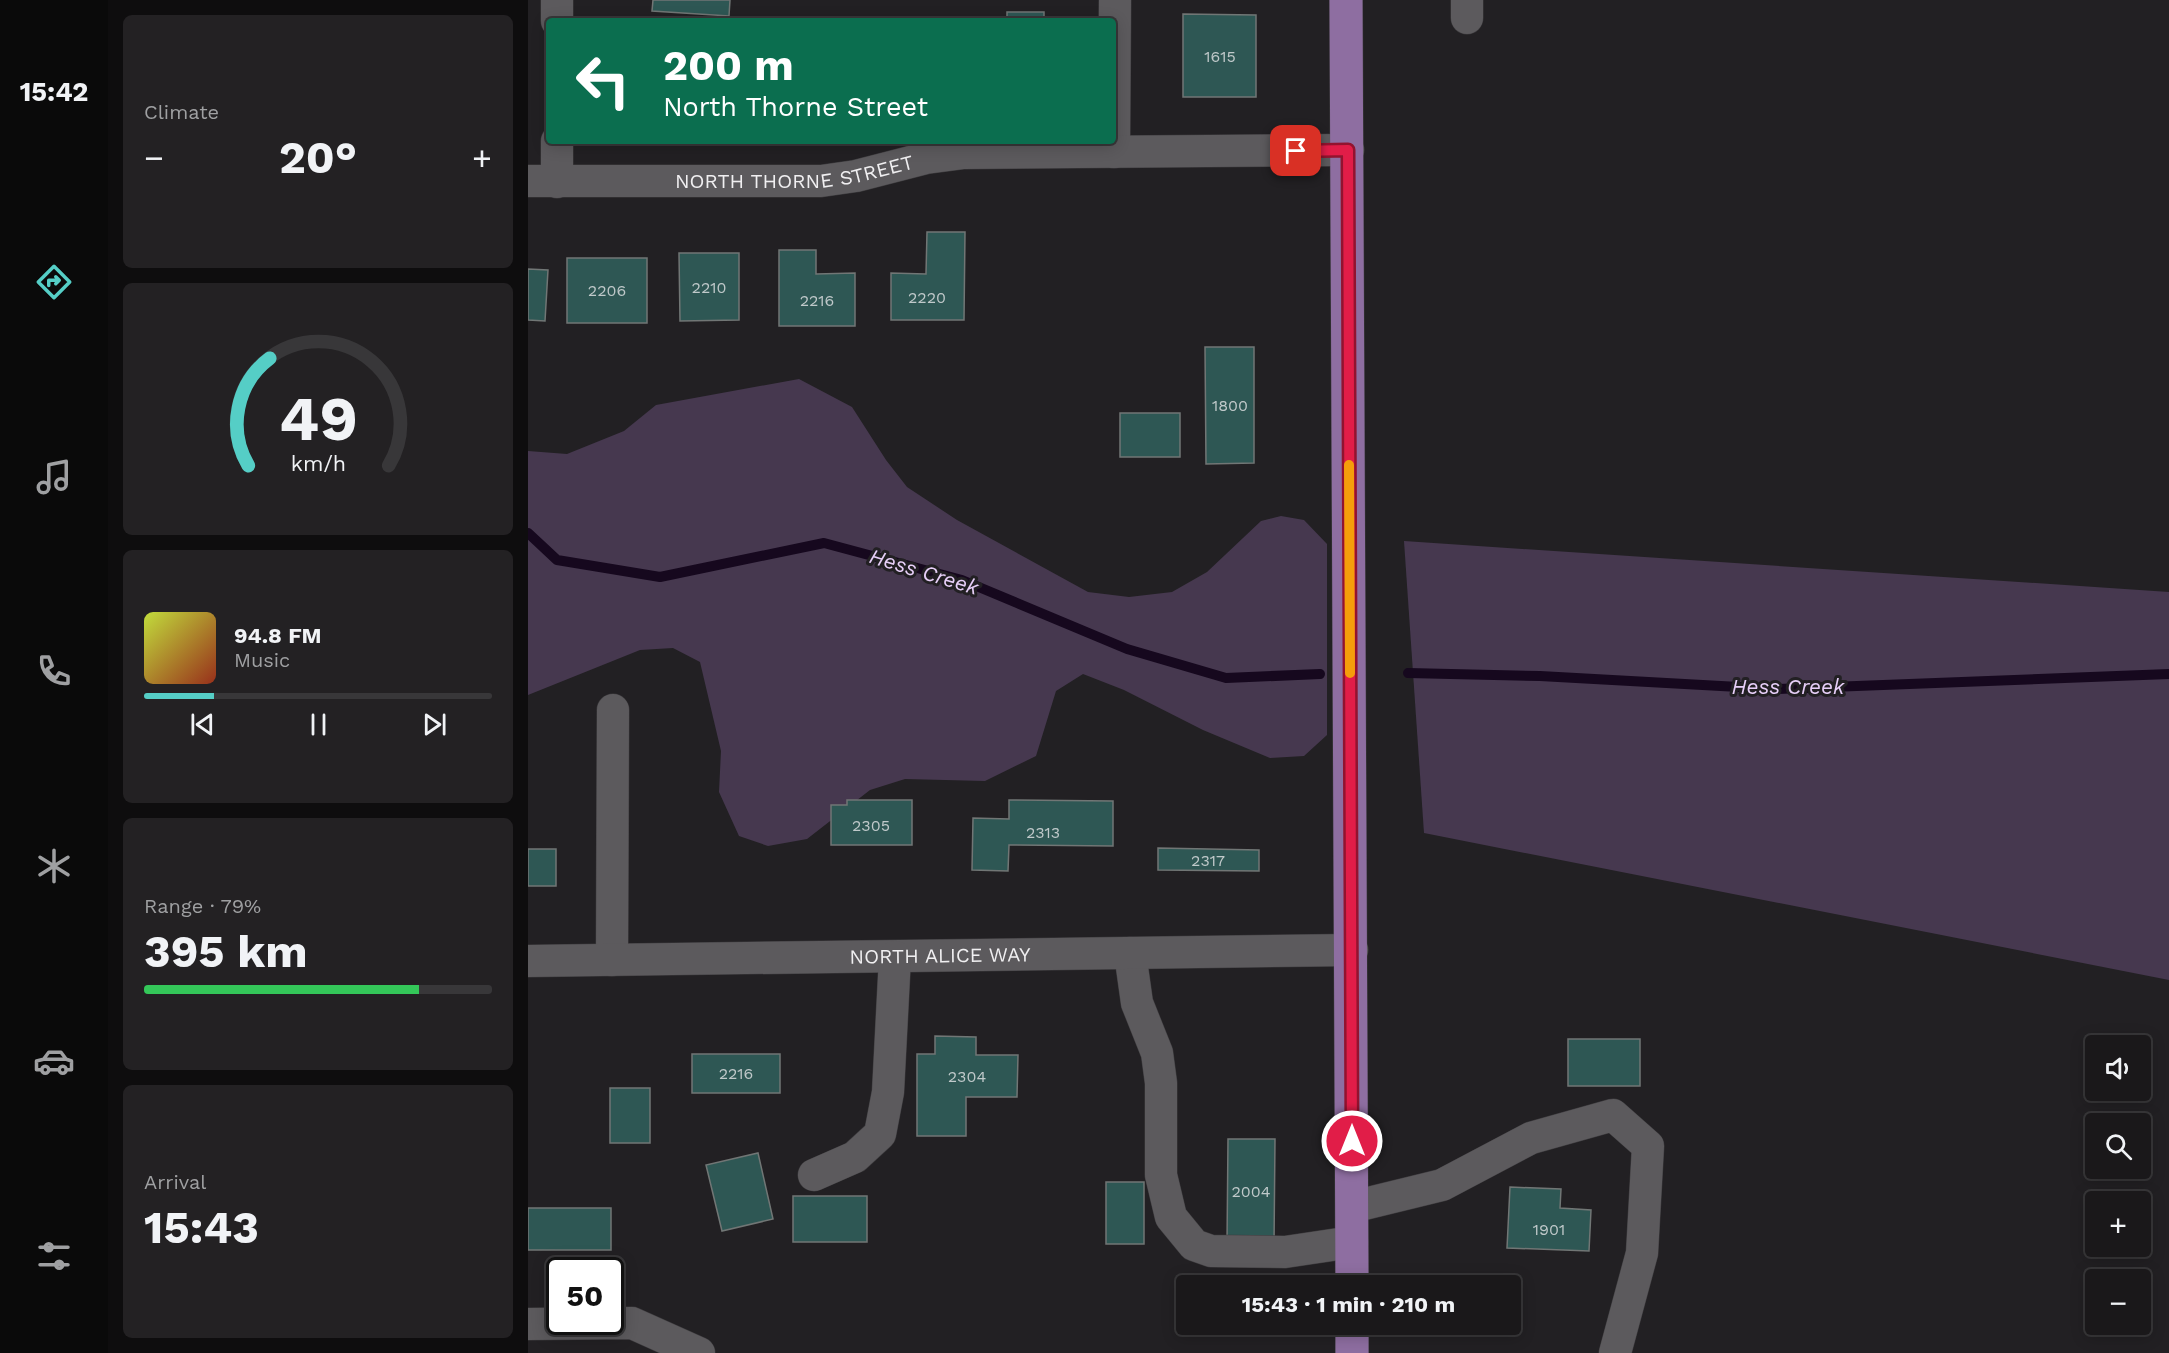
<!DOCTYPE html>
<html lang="en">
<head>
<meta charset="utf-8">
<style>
  :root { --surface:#1a181a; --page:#232123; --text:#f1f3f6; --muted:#9fa0a2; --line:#383739; --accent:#55cec6 }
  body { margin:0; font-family:"Work Sans",sans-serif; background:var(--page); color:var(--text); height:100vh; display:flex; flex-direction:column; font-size:22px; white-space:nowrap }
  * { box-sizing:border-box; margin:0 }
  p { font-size:20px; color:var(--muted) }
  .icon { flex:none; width:33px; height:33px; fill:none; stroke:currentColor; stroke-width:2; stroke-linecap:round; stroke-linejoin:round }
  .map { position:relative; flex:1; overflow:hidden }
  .drawer { display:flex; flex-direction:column; gap:15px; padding:15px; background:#0e0d0e; width:420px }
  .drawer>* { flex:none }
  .guide { position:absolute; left:18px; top:18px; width:570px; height:126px; border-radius:6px; box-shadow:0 3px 15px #0003,0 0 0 2px var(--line); background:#0b6e4f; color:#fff; overflow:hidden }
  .controls { position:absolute; left:1557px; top:1035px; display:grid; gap:12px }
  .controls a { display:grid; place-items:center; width:66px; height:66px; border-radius:6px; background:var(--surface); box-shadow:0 3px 15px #0003,0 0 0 2px var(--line); font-size:30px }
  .speed { position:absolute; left:18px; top:1257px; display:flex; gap:12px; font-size:30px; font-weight:700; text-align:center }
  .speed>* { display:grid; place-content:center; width:78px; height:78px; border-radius:50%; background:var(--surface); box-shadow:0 3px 15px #0003,0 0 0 2px var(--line); line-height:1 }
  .speed .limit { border:3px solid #111; border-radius:9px; background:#fff; color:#111 }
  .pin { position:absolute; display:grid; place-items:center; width:51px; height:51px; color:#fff; margin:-26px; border-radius:12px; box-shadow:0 3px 9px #0006 }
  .me { position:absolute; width:66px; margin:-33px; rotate:0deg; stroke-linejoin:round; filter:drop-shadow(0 0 4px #0008) }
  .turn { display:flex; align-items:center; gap:21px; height:126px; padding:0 18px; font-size:27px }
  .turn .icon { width:78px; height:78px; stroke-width:2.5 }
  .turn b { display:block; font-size:42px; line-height:51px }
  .big { font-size:45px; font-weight:700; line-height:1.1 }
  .drawer .tile { flex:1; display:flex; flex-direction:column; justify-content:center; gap:9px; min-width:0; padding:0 21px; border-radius:9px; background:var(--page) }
  .drawer .dial { align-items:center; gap:0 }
  .dial svg { height:156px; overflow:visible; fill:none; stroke:var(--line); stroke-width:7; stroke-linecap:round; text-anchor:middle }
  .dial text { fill:var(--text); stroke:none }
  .song { display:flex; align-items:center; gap:18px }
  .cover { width:72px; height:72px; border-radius:9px; background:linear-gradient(135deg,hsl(70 70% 55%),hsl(10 70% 35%)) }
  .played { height:6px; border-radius:3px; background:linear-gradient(90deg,var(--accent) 20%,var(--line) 20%) }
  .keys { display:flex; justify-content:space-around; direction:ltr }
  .heat { display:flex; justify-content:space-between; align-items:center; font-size:33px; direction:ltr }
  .charge { height:9px; border-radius:4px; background:linear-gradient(90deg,#34c759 79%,var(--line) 0) }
  .trip { position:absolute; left:648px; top:1275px; width:345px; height:60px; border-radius:6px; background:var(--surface); box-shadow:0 3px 15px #0003,0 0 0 2px var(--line); font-weight:700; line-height:60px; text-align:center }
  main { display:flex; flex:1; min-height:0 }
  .tabs { display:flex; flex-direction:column; width:108px; justify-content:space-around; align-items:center; background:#0a0a0a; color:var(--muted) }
  .tabs .icon { width:42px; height:42px }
  .tabs .on { color:var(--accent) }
  .tabs b { font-size:27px; color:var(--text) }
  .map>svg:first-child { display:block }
  .green { fill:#46384f }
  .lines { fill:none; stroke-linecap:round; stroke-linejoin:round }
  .stream { stroke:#16081e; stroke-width:10 }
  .building { fill:#2e5754; stroke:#717675; stroke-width:1.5 }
  .minor-casing { stroke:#3e3c3f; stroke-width:33 }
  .major-casing { stroke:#3e3c3f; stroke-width:34 }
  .minor { stroke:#5c5a5d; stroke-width:32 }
  .major { stroke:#8e6ea1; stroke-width:33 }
  .route-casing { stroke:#92132f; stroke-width:15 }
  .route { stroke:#e11d48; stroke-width:10 }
  .slow { stroke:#f59e0b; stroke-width:10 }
  .labels { text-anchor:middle; stroke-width:6; stroke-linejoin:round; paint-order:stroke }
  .number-label { font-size:16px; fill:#c0c9ca }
  .street-label { font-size:20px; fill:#f0eff1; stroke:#222023 }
  .water-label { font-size:21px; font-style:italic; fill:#e7cff8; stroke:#222023 }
</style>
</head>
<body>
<main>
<nav class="tabs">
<b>15:42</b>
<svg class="icon on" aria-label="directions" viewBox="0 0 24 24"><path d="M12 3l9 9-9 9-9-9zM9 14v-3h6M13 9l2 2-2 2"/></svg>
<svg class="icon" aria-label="music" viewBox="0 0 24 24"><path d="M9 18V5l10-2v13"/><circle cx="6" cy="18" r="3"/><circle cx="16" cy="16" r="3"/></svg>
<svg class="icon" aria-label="phone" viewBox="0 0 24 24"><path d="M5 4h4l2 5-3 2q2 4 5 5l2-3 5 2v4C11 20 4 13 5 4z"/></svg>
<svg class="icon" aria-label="climate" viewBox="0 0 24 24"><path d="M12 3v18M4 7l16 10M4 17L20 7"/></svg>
<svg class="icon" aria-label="car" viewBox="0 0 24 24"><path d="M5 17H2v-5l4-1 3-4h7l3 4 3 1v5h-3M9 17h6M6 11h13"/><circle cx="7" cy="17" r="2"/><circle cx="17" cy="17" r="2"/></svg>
<svg class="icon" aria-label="filters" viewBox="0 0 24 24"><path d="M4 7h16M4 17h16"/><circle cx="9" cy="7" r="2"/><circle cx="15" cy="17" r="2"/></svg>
</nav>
<section class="drawer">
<div class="tile"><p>Climate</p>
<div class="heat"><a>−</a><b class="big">20°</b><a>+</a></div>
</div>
<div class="tile dial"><svg viewBox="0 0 100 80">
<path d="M14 69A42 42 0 1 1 86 69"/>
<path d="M14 69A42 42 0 0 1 25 14" stroke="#55cec6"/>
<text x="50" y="56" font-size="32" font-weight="700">49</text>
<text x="50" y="72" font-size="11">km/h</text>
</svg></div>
<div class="tile">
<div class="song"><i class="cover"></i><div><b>94.8 FM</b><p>Music</p></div></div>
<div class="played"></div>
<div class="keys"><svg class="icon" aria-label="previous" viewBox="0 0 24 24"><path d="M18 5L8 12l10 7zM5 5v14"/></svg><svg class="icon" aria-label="pause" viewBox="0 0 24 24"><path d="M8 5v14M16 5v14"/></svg><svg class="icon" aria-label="next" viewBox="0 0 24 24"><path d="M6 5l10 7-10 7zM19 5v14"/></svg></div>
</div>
<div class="tile"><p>Range · 79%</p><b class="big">395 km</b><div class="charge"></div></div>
<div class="tile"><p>Arrival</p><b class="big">15:43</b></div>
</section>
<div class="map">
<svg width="1641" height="1353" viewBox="0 0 1641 1353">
  <rect width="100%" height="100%" fill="#222023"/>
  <g class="green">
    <path d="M271,379L324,407L358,460L379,487L429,520L560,592L601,597L644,592L679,572L733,521L753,516L776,520L799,544V735L776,756L742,758L675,730L596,690L555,674L528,691L508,756L457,781L377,779L342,790L279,839L240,846L211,836L191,792L193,751L172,662L145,648L112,650L0,695V451L39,454L96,431L128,405Z"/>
    <path d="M876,541L1641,592V980L896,833Z"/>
  </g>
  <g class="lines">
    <g class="stream">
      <path d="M0,533L29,560L132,577L296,543L434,580L599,649L698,678L792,674"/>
      <path d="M880,673L1012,676L1247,689L1641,674"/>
    </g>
  </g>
  <g class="building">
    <path d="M125,0H202L201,16L124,11Z"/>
    <rect x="479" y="12" width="37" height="9"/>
    <path d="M655,14L728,15V97H655Z"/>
    <path d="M399,232H437L436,320H363V273L398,274Z"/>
    <path d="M251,250H288V274L327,273V326H251Z"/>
    <path d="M151,253H211V320L152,321Z"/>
    <rect x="39" y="258" width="80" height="65"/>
    <path d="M0,269L20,270L17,321L0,320Z"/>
    <path d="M677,347H726V463L678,464Z"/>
    <rect x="592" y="413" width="60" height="44"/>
    <path d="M319,800H384V845H303V805H319Z"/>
    <path d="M481,800L585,801V846L481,845L480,871L444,870L445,818L481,819Z"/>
    <path d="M630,848L731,850V871L630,870Z"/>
    <rect x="0" y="849" width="28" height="37"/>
    <path d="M407,1036L448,1037V1055H490L489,1097H438V1136H389V1054H407Z"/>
    <rect x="1040" y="1039" width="72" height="47"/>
    <rect x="164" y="1054" width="88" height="39"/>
    <rect x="82" y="1088" width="40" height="55"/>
    <path d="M700,1139H747L746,1245L699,1244Z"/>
    <path d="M230,1153L245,1219L194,1231L178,1165Z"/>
    <rect x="578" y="1182" width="38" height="62"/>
    <path d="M982,1187L1033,1189L1032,1208L1063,1210L1061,1251L979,1248Z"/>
    <rect x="265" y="1196" width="74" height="46"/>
    <rect x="0" y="1208" width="83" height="42"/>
  </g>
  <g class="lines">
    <defs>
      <g id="minor">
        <path d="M29,0V21"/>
        <path d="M939,0V18"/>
        <path d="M29,141V182"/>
        <path d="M586,152L587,0"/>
        <path id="s1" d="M0,181H293L328,176L398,158L436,153L820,150"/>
        <path d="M602,953L609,1003L629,1053L633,1083V1175L643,1217L666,1245L683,1251L757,1252L824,1242"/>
        <path d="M84,960L85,710"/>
        <path id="s2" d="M0,961L824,950"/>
        <path d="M286,1175L327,1157L352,1134L360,1092L367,957"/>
        <path d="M824,1207L914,1185L1003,1138L1085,1115L1120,1146L1114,1253L1087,1353"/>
        <path d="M0,1324L104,1323L171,1353"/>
      </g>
      <g id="major">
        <path d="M818,0L824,1286"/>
        <path d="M824,1324V1353"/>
      </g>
    </defs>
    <use href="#minor" class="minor-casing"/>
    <use href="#major" class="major-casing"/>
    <use href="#minor" class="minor"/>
    <use href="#major" class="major"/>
  </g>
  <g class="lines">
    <defs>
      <path id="route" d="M768,151L820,150L824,1141"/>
    </defs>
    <use href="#route" class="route-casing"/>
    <use href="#route" class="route"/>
    <path class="slow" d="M821,465L822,673"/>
  </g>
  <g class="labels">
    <g class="number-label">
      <text x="692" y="62">1615</text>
      <text x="181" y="293">2210</text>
      <text x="79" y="296">2206</text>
      <text x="399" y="303">2220</text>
      <text x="289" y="306">2216</text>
      <text x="702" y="411">1800</text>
      <text x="343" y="831">2305</text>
      <text x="515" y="838">2313</text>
      <text x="680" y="866">2317</text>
      <text x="208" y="1079">2216</text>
      <text x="439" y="1082">2304</text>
      <text x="723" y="1197">2004</text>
      <text x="1021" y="1235">1901</text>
    </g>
    <g class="street-label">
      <text dy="7" stroke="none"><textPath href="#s1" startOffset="267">NORTH THORNE STREET</textPath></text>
      <text dy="7" stroke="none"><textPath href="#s2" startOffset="412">NORTH ALICE WAY</textPath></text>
    </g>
    <g class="water-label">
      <text transform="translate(396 572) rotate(17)" y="7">Hess Creek</text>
      <text x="1260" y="694">Hess Creek</text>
    </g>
  </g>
</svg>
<div class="controls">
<a><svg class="icon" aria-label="sound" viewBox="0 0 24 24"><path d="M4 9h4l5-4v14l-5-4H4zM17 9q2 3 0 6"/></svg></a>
<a><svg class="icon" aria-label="search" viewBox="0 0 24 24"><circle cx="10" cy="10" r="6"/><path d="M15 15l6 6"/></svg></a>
<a>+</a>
<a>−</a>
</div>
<div class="speed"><div class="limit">50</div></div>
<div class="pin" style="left:768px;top:151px;background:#d93025"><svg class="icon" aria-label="arrive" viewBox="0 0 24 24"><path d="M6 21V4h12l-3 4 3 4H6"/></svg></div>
<svg class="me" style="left:824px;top:1141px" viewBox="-20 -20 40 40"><circle r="17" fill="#e11d48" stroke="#fff" stroke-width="3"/><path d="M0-11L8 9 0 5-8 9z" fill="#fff"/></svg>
<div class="trip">15:43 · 1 min · 210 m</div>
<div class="guide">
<div class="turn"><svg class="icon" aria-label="left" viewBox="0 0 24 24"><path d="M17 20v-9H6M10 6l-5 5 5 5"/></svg><div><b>200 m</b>North Thorne Street</div></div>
</div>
</div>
</main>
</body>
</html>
